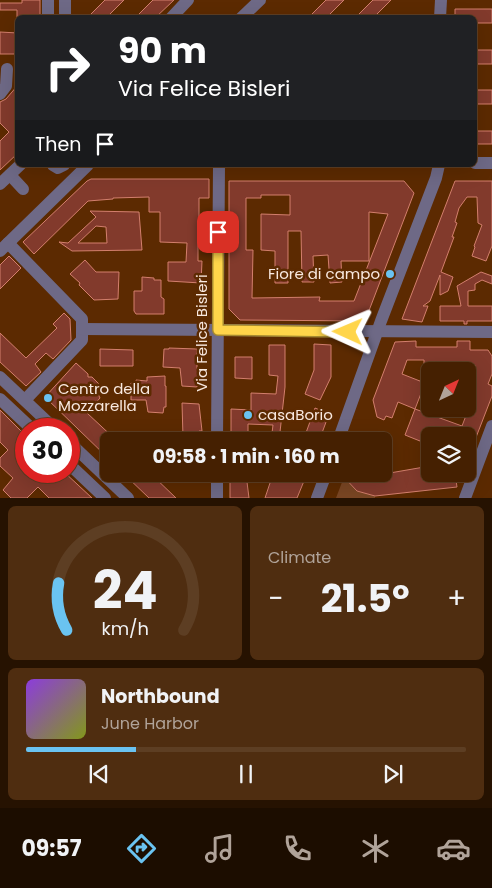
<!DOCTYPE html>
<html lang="en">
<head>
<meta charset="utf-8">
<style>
  :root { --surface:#452001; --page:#4f2d10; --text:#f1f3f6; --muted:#b0a399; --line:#5d3e23; --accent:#6ac3f1 }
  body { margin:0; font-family:Poppins,sans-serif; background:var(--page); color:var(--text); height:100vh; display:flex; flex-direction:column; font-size:19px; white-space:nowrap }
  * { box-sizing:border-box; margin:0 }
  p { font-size:16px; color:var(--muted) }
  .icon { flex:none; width:28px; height:28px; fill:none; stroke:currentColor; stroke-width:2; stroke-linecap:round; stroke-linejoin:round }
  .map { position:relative; height:498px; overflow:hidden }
  .sheet { display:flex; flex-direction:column; gap:8px; padding:8px; background:#261201; flex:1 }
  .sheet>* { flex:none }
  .top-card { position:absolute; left:15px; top:15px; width:462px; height:152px; border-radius:8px; box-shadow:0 5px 20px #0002,0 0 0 1px var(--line); background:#202124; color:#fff; overflow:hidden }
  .needle { width:32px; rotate:43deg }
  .fabs { position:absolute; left:421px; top:362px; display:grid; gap:10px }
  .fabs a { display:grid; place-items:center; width:55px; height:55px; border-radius:8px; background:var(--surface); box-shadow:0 5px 20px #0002,0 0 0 1px var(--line); font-size:25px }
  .speed { position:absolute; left:15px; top:418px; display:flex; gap:10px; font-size:25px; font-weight:700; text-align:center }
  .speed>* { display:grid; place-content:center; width:65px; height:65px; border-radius:50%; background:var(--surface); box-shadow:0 5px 20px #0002,0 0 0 1px var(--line); line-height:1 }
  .speed .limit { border:8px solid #d22; background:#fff; color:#111 }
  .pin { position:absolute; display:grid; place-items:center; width:42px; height:42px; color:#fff; margin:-21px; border-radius:10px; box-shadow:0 2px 8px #0006 }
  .me { position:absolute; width:55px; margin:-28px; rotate:271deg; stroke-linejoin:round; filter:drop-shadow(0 0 4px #0008) }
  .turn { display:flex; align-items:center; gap:18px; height:105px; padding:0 20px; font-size:22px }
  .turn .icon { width:65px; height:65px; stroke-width:2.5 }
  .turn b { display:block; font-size:35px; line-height:42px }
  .then { display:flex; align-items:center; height:48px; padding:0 20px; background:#0003; gap:10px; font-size:19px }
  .big { font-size:38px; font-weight:700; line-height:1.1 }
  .sheet .tile { flex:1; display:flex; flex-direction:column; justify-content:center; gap:8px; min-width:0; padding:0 18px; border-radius:8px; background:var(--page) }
  .sheet .dial { align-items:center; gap:0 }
  .dial svg { height:130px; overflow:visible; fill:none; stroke:var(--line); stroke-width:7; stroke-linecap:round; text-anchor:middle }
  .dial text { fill:var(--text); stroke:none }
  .song { display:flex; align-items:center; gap:15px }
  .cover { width:60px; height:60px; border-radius:8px; background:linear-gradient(135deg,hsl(270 70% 55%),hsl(70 70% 35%)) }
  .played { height:5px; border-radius:2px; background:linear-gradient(90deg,var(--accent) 25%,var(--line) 25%) }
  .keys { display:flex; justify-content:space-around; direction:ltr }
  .heat { display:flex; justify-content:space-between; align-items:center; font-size:28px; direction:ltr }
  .sheet .tiles { flex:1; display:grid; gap:8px; grid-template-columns:1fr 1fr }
  .tile:last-child { grid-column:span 2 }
  .trip { position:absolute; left:100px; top:432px; width:292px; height:50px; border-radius:8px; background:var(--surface); box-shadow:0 5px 20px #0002,0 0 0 1px var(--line); font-weight:700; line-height:50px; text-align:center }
  .menu { display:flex; height:80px; justify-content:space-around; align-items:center; background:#1c0d00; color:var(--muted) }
  .menu .icon { width:35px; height:35px }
  .menu .on { color:var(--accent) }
  .menu b { font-size:22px; color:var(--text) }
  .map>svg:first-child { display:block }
  .green { fill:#7a4623 }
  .building { fill:#823a2c; stroke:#d37f6d; fill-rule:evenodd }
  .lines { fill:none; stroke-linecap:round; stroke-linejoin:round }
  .minor { stroke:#6e6986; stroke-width:12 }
  .route-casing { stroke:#a68a30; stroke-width:12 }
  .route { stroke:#ffd54a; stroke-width:9 }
  .poi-dot { fill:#6ac3f1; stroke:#5c2a01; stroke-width:2 }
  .labels { text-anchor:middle; stroke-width:5; stroke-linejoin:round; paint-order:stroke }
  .poi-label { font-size:15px; fill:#f9e9e0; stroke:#5c2a01; text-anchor:start }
  .street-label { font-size:15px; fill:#f9e9e0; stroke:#5c2a01 }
</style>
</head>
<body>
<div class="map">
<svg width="492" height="498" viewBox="0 0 492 498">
  <rect width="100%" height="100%" fill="#5c2a01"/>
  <path class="green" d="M344,477L357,491L375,496V498H336Z"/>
  <g class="building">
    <path d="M22,0H40V18H17V10H0V3H22Z"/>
    <path d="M105,0H124L106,18H87Z"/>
    <path d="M153,0H174L155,18H135Z"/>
    <path d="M326,0H344L326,18H308Z"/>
    <path d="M373,0H391L373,18H355Z"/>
    <path d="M455,9H492V23H475V18H455Z"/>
    <path d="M0,32L18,33V54H0Z"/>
    <rect x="475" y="50" width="17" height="14"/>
    <path d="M18,85V153L0,170V141L9,132L0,123V102L6,99Z"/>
    <rect x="475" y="90" width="17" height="14"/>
    <rect x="475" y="131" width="17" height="13"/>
    <path d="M91,179H209V198H199V217H202V243H198V261H202L201,283L168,281V262H186L187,243L160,242V212H149V197L113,198V199L88,201L34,254L23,242L87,181Z"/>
    <path d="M229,181H404L414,193L365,321L240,320L229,309ZM261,195H290V215L261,214V250L275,251V283H288V231H301L302,282H314L313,256L328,255L330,283L342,282L341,261H369V212L388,214L354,301H319L320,297L252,298L253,250H246V198H261Z"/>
    <path d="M455,181H492V246L486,261L472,256L475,247L474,246L482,225L478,223L477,197H467L459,208L455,222L457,223L452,237H454L441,272L453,277L448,291L440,295V275L430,301L423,306H428L422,322L402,319Z"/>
    <path d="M90,211L139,212L142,250L72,251L59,242L68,243L96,217ZM96,226L106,227L107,243H78Z"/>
    <path d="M9,256L21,268L0,289V265Z"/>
    <path d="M85,260L96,272H119L118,299L94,300L79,285L80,283L70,274Z"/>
    <path d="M481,272L492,276V284L482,280L475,284V290L468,291V306H492V321H467V324H464V321H440V306H461L457,286Z"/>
    <path d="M142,277L154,278V280H161V297L164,299V314H136L134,311V291H142Z"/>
    <path d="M64,313L70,319L71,340L53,359L46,353L35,364L41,372L26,386L0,362V333L26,358L57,328L53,324Z"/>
    <path d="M416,341V347H457V341H470V350H488L492,356V374L488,384L492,386V396L468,458V436H430V445L405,435L415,409L398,402L392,418L386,416L384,420L377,417L373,400L395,342ZM407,360H424V364H470V366L475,365L468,386V398L472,400L462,426L415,409L425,383L402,374Z"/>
    <path d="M314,344L331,345V377L320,400L305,394L314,370Z"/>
    <path d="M269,345H285V387L279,441H271L273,425L248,424V441H231V409L251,410V393L276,394L278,376L269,375Z"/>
    <path d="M169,348L197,349V369H199L197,387L182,386L180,368L163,367L164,349H169Z"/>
    <path d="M100,349L133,350V366H100Z"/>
    <path d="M235,357H252V379L235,378Z"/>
    <path d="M76,363L88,374V377H92L100,385L96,390L100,398L87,413L117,441H109V459L45,397Z"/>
    <path d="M165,376V386H166V407H164L163,413L148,412L146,400H131V383H136V380L147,381V377Z"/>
    <path d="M182,403L199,404L202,431H199V436L183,437Z"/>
    <path d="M315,408L329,414L319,441H303Z"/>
    <path d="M0,410L26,436V471H63L92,498H49L38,487L27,498H11L3,490L13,478L0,466V458L8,450L0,442Z"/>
    <path d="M430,466V474H455L457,487L375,496L357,491L341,474H384Z"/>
    <path d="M124,474H151L176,498H149Z"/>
    <path d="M230,474H246L249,498H230Z"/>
    <path d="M273,474H286L304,481L297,498H265Z"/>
  </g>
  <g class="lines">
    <g class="minor">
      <path d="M48,0V18"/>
      <path d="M65,0V18"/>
      <path d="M171,18L188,0"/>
      <path d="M241,18L260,0"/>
      <path d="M440,18L441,0"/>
      <path d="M0,94L6,86L7,69"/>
      <path d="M475,163H492"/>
      <path d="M53,165L58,168L64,165"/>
      <path d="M10,175L23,189"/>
      <path d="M0,184L20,165"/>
      <path d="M8,243L82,319V340L25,400"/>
      <path d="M0,251L88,165"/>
      <path d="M82,329L492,332"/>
      <path d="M0,377L55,429"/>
      <path d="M0,399L32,429"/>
      <path d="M217,441L219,165"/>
      <path d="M338,441L381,321L436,178L439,165"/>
      <path d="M69,442L128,498"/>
      <path d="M69,464L105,498"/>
      <path d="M217,498V474"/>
      <path d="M317,498L326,474"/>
      <path d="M465,498L492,426"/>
    </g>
  </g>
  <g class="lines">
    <defs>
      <path id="route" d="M218,232V330L348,332"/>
    </defs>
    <use href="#route" class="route-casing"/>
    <use href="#route" class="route"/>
  </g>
  <g class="poi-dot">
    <circle cx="390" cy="274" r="5"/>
    <circle cx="48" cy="398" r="5"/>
    <circle cx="248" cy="415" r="5"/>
  </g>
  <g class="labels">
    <g class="poi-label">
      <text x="380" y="279" text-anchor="end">Fiore di campo</text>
      <text x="58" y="394">Centro della<tspan x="58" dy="17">Mozzarella</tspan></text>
      <text x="258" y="420">casaBorio</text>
    </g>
    <g class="street-label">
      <text transform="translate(202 333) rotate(-90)" y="5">Via Felice Bisleri</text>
    </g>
  </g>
</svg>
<div class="fabs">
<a><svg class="needle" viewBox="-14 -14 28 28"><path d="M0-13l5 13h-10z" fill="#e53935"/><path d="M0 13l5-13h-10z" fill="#b0a399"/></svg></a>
<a><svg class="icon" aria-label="layers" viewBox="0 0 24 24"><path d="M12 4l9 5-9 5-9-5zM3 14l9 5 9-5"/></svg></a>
</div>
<div class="speed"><div class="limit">30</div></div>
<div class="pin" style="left:218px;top:232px;background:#d93025"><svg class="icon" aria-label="arrive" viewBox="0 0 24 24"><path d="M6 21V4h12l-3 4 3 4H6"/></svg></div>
<svg class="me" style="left:348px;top:332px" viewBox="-20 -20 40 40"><path d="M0-17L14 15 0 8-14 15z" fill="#ffd54a" stroke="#fff" stroke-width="4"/></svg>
<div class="trip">09:58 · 1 min · 160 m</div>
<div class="top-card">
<div class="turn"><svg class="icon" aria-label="right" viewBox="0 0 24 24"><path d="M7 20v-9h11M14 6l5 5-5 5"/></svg><div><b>90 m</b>Via Felice Bisleri</div></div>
<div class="then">Then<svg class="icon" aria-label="arrive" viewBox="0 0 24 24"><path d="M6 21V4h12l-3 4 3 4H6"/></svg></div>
</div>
</div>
<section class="sheet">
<div class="tiles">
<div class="tile dial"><svg viewBox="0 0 100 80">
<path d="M14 69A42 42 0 1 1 86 69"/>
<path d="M14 69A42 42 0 0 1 9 40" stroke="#6ac3f1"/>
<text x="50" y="56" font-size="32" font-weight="700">24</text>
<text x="50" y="72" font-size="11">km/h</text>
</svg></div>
<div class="tile"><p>Climate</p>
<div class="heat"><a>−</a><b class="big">21.5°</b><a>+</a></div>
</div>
<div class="tile">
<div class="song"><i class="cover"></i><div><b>Northbound</b><p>June Harbor</p></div></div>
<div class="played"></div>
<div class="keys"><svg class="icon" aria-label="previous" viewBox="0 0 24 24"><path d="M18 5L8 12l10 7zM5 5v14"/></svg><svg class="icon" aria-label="pause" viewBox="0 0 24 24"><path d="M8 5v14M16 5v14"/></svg><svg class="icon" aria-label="next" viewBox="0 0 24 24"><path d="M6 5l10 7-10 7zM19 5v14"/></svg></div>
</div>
</div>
</section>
<nav class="menu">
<b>09:57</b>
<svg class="icon on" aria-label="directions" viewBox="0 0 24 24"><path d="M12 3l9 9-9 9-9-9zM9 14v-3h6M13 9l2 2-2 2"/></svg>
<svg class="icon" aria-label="music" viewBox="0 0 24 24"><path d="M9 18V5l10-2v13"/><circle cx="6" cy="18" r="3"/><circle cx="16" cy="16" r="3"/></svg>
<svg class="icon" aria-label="phone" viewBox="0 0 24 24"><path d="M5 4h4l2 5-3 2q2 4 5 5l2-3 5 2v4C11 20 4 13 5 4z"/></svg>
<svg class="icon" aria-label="climate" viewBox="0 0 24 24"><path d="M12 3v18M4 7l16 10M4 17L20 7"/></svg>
<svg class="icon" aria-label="car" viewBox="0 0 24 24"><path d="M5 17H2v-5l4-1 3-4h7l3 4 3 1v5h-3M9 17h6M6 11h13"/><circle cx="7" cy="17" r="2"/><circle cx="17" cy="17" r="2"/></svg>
</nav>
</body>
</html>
